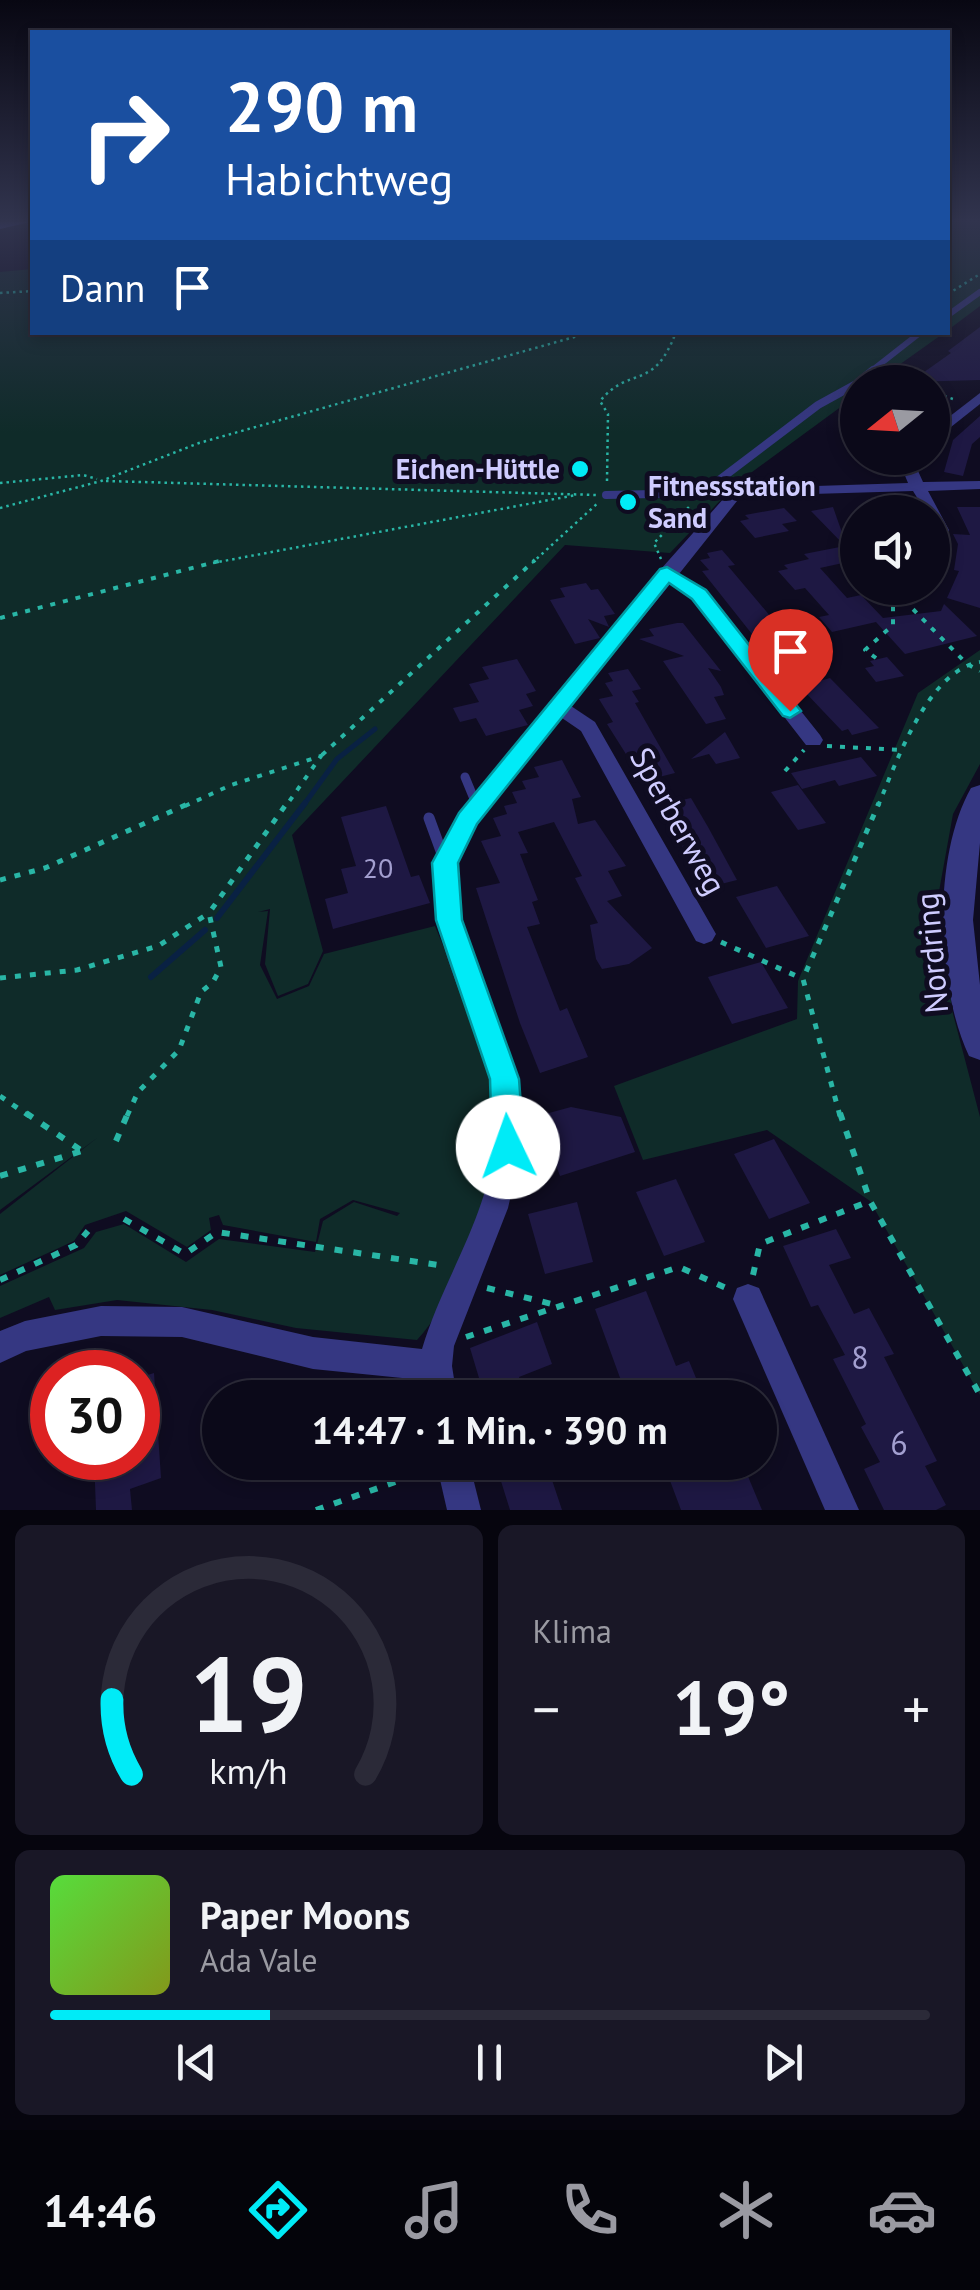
<!DOCTYPE html>
<html lang="de">
<head>
<meta charset="utf-8">
<style>
  :root { --surface:#0b0919; --page:#191726; --text:#f1f3f6; --muted:#9a9aa2; --line:#2b2a38; --accent:#00ebf7 }
  body { margin:0; font-family:"PT Sans",sans-serif; background:var(--page); color:var(--text); height:100vh; display:flex; flex-direction:column; font-size:38px; white-space:nowrap }
  * { box-sizing:border-box; margin:0 }
  p { font-size:32px; color:var(--muted) }
  .icon { flex:none; width:55px; height:55px; fill:none; stroke:currentColor; stroke-width:2; stroke-linecap:round; stroke-linejoin:round }
  .map { position:relative; height:1510px; overflow:hidden }
  .details { display:flex; flex-direction:column; gap:15px; padding:15px; background:#06050e; flex:1 }
  .details>* { flex:none }
  .guide { position:absolute; left:30px; top:30px; width:920px; height:305px; border-radius:0px; box-shadow:0 5px 15px #0003,0 0 0 2px var(--line); background:#1a4fa0; color:#fff; overflow:hidden }
  .needle { width:65px; rotate:252deg }
  .controls { position:absolute; left:840px; top:365px; display:grid; gap:20px }
  .controls a { display:grid; place-items:center; width:110px; height:110px; border-radius:50%; background:var(--surface); box-shadow:0 5px 15px #0003,0 0 0 2px var(--line); font-size:50px }
  .speed { position:absolute; left:30px; top:1350px; display:flex; gap:20px; font-size:50px; font-weight:700; text-align:center }
  .speed>* { display:grid; place-content:center; width:130px; height:130px; border-radius:50%; background:var(--surface); box-shadow:0 5px 15px #0003,0 0 0 2px var(--line); line-height:1 }
  .speed .limit { border:15px solid #d22; background:#fff; color:#111 }
  .pin { position:absolute; display:grid; place-items:center; width:85px; height:85px; color:#fff; margin:-102px -42px; border-radius:50% 50% 50% 0; rotate:-45deg; box-shadow:0 0 10px #0007 }
  .pin .icon { rotate:45deg }
  .me { position:absolute; width:110px; margin:-55px; rotate:357deg; stroke-linejoin:round; filter:drop-shadow(0 0 8px #0008) }
  .turn { display:flex; align-items:center; gap:35px; height:210px; padding:0 30px; font-size:45px }
  .turn .icon { width:130px; height:130px; stroke-width:2.5 }
  .turn b { display:block; font-size:70px; line-height:85px }
  .then { display:flex; align-items:center; height:95px; padding:0 30px; background:#0003; gap:20px; font-size:38px }
  .big { font-size:75px; font-weight:600; line-height:1.1 }
  .details .widget { flex:1; display:flex; flex-direction:column; justify-content:center; gap:15px; min-width:0; padding:0 35px; border-radius:15px; background:var(--page) }
  .details .dial { align-items:center; gap:0 }
  .dial svg { height:260px; overflow:visible; fill:none; stroke:var(--line); stroke-width:7; stroke-linecap:round; text-anchor:middle }
  .dial text { fill:var(--text); stroke:none }
  .song { display:flex; align-items:center; gap:30px }
  .cover { width:120px; height:120px; border-radius:15px; background:linear-gradient(135deg,hsl(110 70% 55%),hsl(70 70% 35%)) }
  .played { height:10px; border-radius:5px; background:linear-gradient(90deg,var(--accent) 25%,var(--line) 25%) }
  .keys { display:flex; justify-content:space-around; direction:ltr }
  .heat { display:flex; justify-content:space-between; align-items:center; font-size:55px; direction:ltr }
  .details .tiles { flex:1; display:grid; gap:15px; grid-template-columns:1fr 1fr }
  .widget:last-child { grid-column:span 2 }
  .trip { position:absolute; left:202px; top:1380px; width:575px; height:100px; border-radius:50px; background:var(--surface); box-shadow:0 5px 15px #0003,0 0 0 2px var(--line); font-weight:600; line-height:100px; text-align:center }
  .tabs { display:flex; height:160px; justify-content:space-around; align-items:center; background:#04040a; color:var(--muted) }
  .tabs .icon { width:70px; height:70px }
  .tabs .on { color:var(--accent) }
  .tabs b { font-size:45px; color:var(--text) }
  .map>svg:first-child { display:block }
  .green { fill:#0f2b29 }
  .lines { fill:none; stroke-linecap:round; stroke-linejoin:round }
  .stream-far1 { stroke:#092143; stroke-width:5 }
  .stream { stroke:#092143; stroke-width:6 }
  .building { fill:#1e1843 }
  .path-far3 { stroke:#29b6a6; stroke-width:2.5; stroke-dasharray:2.5 4; stroke-linecap:butt }
  .path-far2 { stroke:#29b6a6; stroke-width:4; stroke-dasharray:5 8; stroke-linecap:butt }
  .path-far1 { stroke:#29b6a6; stroke-width:5; stroke-dasharray:6 9; stroke-linecap:butt }
  .path { stroke:#29b6a6; stroke-width:6; stroke-dasharray:8 11; stroke-linecap:butt }
  .service-far3 { stroke:#353782; stroke-width:6 }
  .service-far2 { stroke:#353782; stroke-width:8 }
  .service-far1 { stroke:#353782; stroke-width:9 }
  .service { stroke:#353782; stroke-width:11 }
  .minor { fill:#353782; fill-rule:evenodd }
  .tertiary { fill:#353782; fill-rule:evenodd }
  .secondary { fill:#6367ff; fill-rule:evenodd }
  .route { fill:#00ebf7; stroke:#0099a1; stroke-width:2.5 }
  .poi-dot { fill:#00ebf7; stroke:#0f0c21; stroke-width:4 }
  .labels { text-anchor:middle; stroke-width:10; stroke-linejoin:round; paint-order:stroke }
  .far-poi-label { font-size:28px; font-weight:bold; fill:#cfccff; stroke:#0f0c21; text-anchor:end }
  .number-label { font-size:28px; fill:#a39fd0 }
  .street-label { font-size:32px; fill:#cfccff; stroke:#0f0c21 }
  .near-number-label { font-size:32px; fill:#a39fd0 }
</style>
</head>
<body>
<div class="map">
<svg width="980" height="1510" viewBox="0 0 980 1510">
  <rect width="100%" height="100%" fill="#0f0c21"/>
  <g class="green">
    <path d="M948,222H980V306L948,330Z"/>
    <path d="M32,269V332L944,333L875,382H858L857,395L737,483L670,553L565,545L292,835L323,951L308,984L278,996L265,964L270,909L258,912L268,911L260,965L277,999L309,986L324,954L435,926C460,989 500,1059 498,1129C497,1164 483,1199 472,1232C459,1270 444,1311 417,1340L296,1328L212,1310L117,1300L55,1310L49,1297L0,1318V1286L84,1248L96,1232L124,1224L186,1262L219,1239L315,1252L323,1221L354,1202L397,1216L400,1213L353,1200L320,1219L316,1242L223,1225L219,1215L209,1218L211,1230L187,1247L126,1211L85,1225L74,1241L0,1275V1214L97,1138L0,1210V272Z"/>
    <path d="M980,650V764L953,814L938,897L952,1010L980,1117V1395L870,1201L767,1130L643,1160L614,1086L797,1019L798,981L918,693Z"/>
  </g>
  <g class="lines">
    <path class="stream-far1" d="M303,806L337,759L375,729"/>
    <g class="stream">
      <path d="M217,918L305,803"/>
      <path d="M151,977L205,930"/>
    </g>
  </g>
  <g class="building">
    <path d="M980,327V380L910,382L951,353L948,351Z"/>
    <path d="M980,416V437L972,444L963,476L944,472L953,440Z"/>
    <path d="M833,507L852,561L820,568L847,598L861,595L883,618L941,611L944,604L977,636L905,654L876,622L832,632L819,617L829,615L805,588L795,590L778,571L788,569L784,565L809,559L804,554L845,546L811,511Z"/>
    <path d="M957,507H980V608L947,598L959,571L954,570L958,544L953,534L970,535Z"/>
    <path d="M784,508L797,521L782,524L789,531L755,538L740,521L749,519L745,515Z"/>
    <path d="M722,550L735,565L728,566L771,617L764,618L816,682L830,678L879,728L852,735L848,729L842,731L803,690L797,691L702,571L709,570L700,560L710,558L707,553Z"/>
    <path d="M586,583L591,590L598,589L615,614L604,616L609,627L588,619L600,638L575,644L550,600L565,597L560,588Z"/>
    <path d="M677,623H683L721,671L708,668L721,687L724,695L714,697L726,719L706,724L663,661L684,656L639,639L654,636L649,629Z"/>
    <path d="M887,657L904,676L876,682L865,668L874,666L870,661Z"/>
    <path d="M517,659L536,691L526,694L533,706L519,710L528,725L486,736L476,718L460,722L453,708L479,702L469,684L489,679L482,667Z"/>
    <path d="M628,669L641,689L632,691L639,702L635,703L675,773L643,781L607,724L613,722L599,699L613,696L605,683L613,681L608,673Z"/>
    <path d="M725,732L740,758L716,764L709,754L691,759Z"/>
    <path d="M861,757L877,776L839,786L835,780L802,789L791,773Z"/>
    <path d="M562,760L581,797L572,799L578,824L595,820L626,866L608,871L622,896L607,901L652,948L629,964L602,969L596,959L590,925L598,923L575,878L582,876L554,822L518,832L528,853L520,854L538,900L532,902L540,924L527,927L560,1011L567,1008L588,1057L540,1073L520,1023L476,888L500,883L481,841L501,836L493,818L507,814L504,806L517,803L512,792L526,789L522,781L539,777L534,767Z"/>
    <path d="M798,785L826,823L798,830L771,792Z"/>
    <path d="M691,798L708,827L737,880L705,888L659,805Z"/>
    <path d="M386,806L411,877L419,875L430,903L333,929L325,899L348,893L341,869L356,866L341,817Z"/>
    <path d="M777,886L809,936L766,948L736,897Z"/>
    <path d="M761,962L788,1008L732,1024L708,977Z"/>
    <path d="M571,1107L621,1117L635,1152L560,1176L538,1116Z"/>
    <path d="M774,1139L810,1203L769,1219L734,1154Z"/>
    <path d="M676,1179L705,1242L664,1256L636,1192Z"/>
    <path d="M577,1202L593,1262L545,1274L528,1214Z"/>
    <path d="M836,1229L851,1258L829,1265L854,1314L869,1308L894,1354L884,1357L937,1461L925,1466L946,1505L936,1510H884L864,1469L880,1462L861,1427L866,1424L833,1359L845,1355L818,1305L811,1307L783,1246Z"/>
    <path d="M646,1291L676,1366L689,1361L703,1395L595,1398L623,1386L595,1309Z"/>
    <path d="M537,1322L552,1364L519,1377L526,1398H485L470,1348Z"/>
    <path d="M154,1373L161,1478L130,1489L132,1510H96L94,1458H138V1378Z"/>
    <path d="M495,1462H546L562,1510H510Z"/>
    <path d="M663,1462H742L762,1510H681Z"/>
  </g>
  <g class="lines">
    <g class="path-far3">
      <path d="M0,293L32,291"/>
      <path d="M948,294L980,274"/>
      <path d="M932,392L956,400"/>
      <path d="M106,481L596,495"/>
      <path d="M607,481L608,414L600,401C631,364 653,393 676,332"/>
      <path d="M0,483L83,475L97,479"/>
      <path d="M0,508L101,481L199,443L592,332"/>
      <path d="M661,559L654,543L691,505"/>
      <path d="M213,563L576,495"/>
      <path d="M532,563L599,502"/>
    </g>
    <g class="path-far2">
      <path d="M850,580L858,581"/>
      <path d="M904,600L967,664L980,671"/>
      <path d="M0,618L223,560"/>
      <path d="M876,658L865,650L893,625V606"/>
      <path d="M827,746L902,750"/>
      <path d="M322,755L535,560"/>
      <path d="M785,771L804,750"/>
      <path d="M185,806L231,785L321,756L286,806"/>
      <path d="M878,806C896,763 928,670 980,662"/>
    </g>
    <g class="path-far1">
      <path d="M0,880L45,868L190,803"/>
      <path d="M721,942L803,979"/>
      <path d="M0,978L77,970L158,946L209,913"/>
      <path d="M0,1096L29,1116"/>
      <path d="M127,1116L138,1092L179,1050L201,992L213,982L221,967L209,913L287,803"/>
      <path d="M840,1116L803,979L879,803"/>
    </g>
    <g class="path">
      <path d="M26,1113L82,1151"/>
      <path d="M840,1113L870,1201L980,1395"/>
      <path d="M116,1141L128,1113"/>
      <path d="M0,1176L82,1151"/>
      <path d="M124,1219L185,1254L217,1232L445,1266"/>
      <path d="M753,1275L760,1244L870,1201"/>
      <path d="M0,1280L76,1245L88,1231"/>
      <path d="M487,1288L560,1306"/>
      <path d="M466,1337L679,1267L726,1288"/>
      <path d="M316,1510L429,1470"/>
    </g>
    <g class="service-far3">
      <path d="M948,315L980,292"/>
      <path d="M870,372L921,332"/>
    </g>
    <g class="service-far2">
      <path d="M858,382L873,370"/>
      <path d="M606,495L702,493L818,405L858,383"/>
    </g>
    <path class="service-far1" d="M465,777L477,806"/>
    <g class="service">
      <path d="M476,803L478,807"/>
      <path d="M429,818L444,859"/>
    </g>
    <g class="minor">
      <path d="M980,393V404L932,442V430Z"/>
      <path d="M901,458H917L914,462L923,482L980,481V489L928,491L949,530L938,554L932,556V512H926L913,491L741,496L679,574L705,591L820,735L823,740L820,745H806L693,599L671,583L571,706L595,722L712,927L716,934L712,941L704,944L696,941L581,731L562,718L476,824L456,863L461,920L517,1079L522,1147L508,1208L454,1346L452,1366L457,1398H425L422,1380L313,1369L182,1337L101,1336L26,1351L0,1363V1331L25,1321L101,1306L182,1307L313,1337L422,1349C442,1281 486,1220 494,1148C505,1049 426,963 434,867C435,851 450,833 457,819L661,569L725,497L697,496V490L908,483L899,461Z"/>
      <path d="M889,588H910L895,596L889,595Z"/>
      <path d="M748,1284L759,1288L859,1510H825L733,1299L737,1288Z"/>
      <path d="M436,1462H469L481,1510H447Z"/>
    </g>
    <path class="tertiary" d="M980,785V843L973,920L980,985V1060L969,1056C936,986 932,857 971,788Z"/>
    <path class="secondary" d="M0,222H30L0,229Z"/>
  </g>
  <linearGradient id="sky" x2="0" y2="1"><stop stop-color="#080712"/><stop offset="0.51" stop-color="#31344e"/><stop offset="1" stop-color="#31344e" stop-opacity="0"/></linearGradient>
  <rect width="980" height="433" fill="url(#sky)"/>
  <path class="route" d="M667,567L706,590L801,711L790,718L783,716L692,599L669,583L477,824L458,863L462,920L519,1079L524,1147L519,1157L508,1162L497,1157L492,1147L490,1079L436,920L432,863L459,813L660,569Z"/>
  <g class="poi-dot">
    <circle cx="580" cy="469" r="10"/>
    <circle cx="628" cy="502" r="10"/>
  </g>
  <g class="labels">
    <g class="far-poi-label">
      <text x="560" y="479">Eichen-Hüttle</text>
      <text x="648" y="496" text-anchor="start">Fitnessstation<tspan x="648" dy="32">Sand</tspan></text>
    </g>
    <g class="number-label">
      <text x="378" y="878">20</text>
    </g>
    <g class="street-label">
      <text transform="translate(678 821) rotate(61)" y="11">Sperberweg</text>
      <text transform="translate(932 953) rotate(-95)" y="11">Nordring</text>
    </g>
    <g class="near-number-label">
      <text x="860" y="1369">8</text>
      <text x="899" y="1455">6</text>
    </g>
  </g>
</svg>
<div class="controls">
<a><svg class="needle" viewBox="-14 -14 28 28"><path d="M0-13l5 13h-10z" fill="#e53935"/><path d="M0 13l5-13h-10z" fill="#9a9aa2"/></svg></a>
<a><svg class="icon" aria-label="sound" viewBox="0 0 24 24"><path d="M4 9h4l5-4v14l-5-4H4zM17 9q2 3 0 6"/></svg></a>
</div>
<div class="speed"><div class="limit">30</div></div>
<div class="pin" style="left:790px;top:711px;background:#d93025"><svg class="icon" aria-label="arrive" viewBox="0 0 24 24"><path d="M6 21V4h12l-3 4 3 4H6"/></svg></div>
<svg class="me" style="left:508px;top:1147px" viewBox="-20 -20 40 40"><circle r="19" fill="#fff"/><path d="M0-13L10 11 0 6-10 11z" fill="#00ebf7"/></svg>
<div class="trip">14:47 · 1 Min. · 390 m</div>
<div class="guide">
<div class="turn"><svg class="icon" aria-label="right" viewBox="0 0 24 24"><path d="M7 20v-9h11M14 6l5 5-5 5"/></svg><div><b>290 m</b>Habichtweg</div></div>
<div class="then">Dann<svg class="icon" aria-label="arrive" viewBox="0 0 24 24"><path d="M6 21V4h12l-3 4 3 4H6"/></svg></div>
</div>
</div>
<section class="details">
<div class="tiles">
<div class="widget dial"><svg viewBox="0 0 100 80">
<path d="M14 69A42 42 0 1 1 86 69"/>
<path d="M14 69A42 42 0 0 1 8 46" stroke="#00ebf7"/>
<text x="50" y="56" font-size="32" font-weight="700">19</text>
<text x="50" y="72" font-size="11">km/h</text>
</svg></div>
<div class="widget"><p>Klima</p>
<div class="heat"><a>−</a><b class="big">19°</b><a>+</a></div>
</div>
<div class="widget">
<div class="song"><i class="cover"></i><div><b>Paper Moons</b><p>Ada Vale</p></div></div>
<div class="played"></div>
<div class="keys"><svg class="icon" aria-label="previous" viewBox="0 0 24 24"><path d="M18 5L8 12l10 7zM5 5v14"/></svg><svg class="icon" aria-label="pause" viewBox="0 0 24 24"><path d="M8 5v14M16 5v14"/></svg><svg class="icon" aria-label="next" viewBox="0 0 24 24"><path d="M6 5l10 7-10 7zM19 5v14"/></svg></div>
</div>
</div>
</section>
<nav class="tabs">
<b>14:46</b>
<svg class="icon on" aria-label="directions" viewBox="0 0 24 24"><path d="M12 3l9 9-9 9-9-9zM9 14v-3h6M13 9l2 2-2 2"/></svg>
<svg class="icon" aria-label="music" viewBox="0 0 24 24"><path d="M9 18V5l10-2v13"/><circle cx="6" cy="18" r="3"/><circle cx="16" cy="16" r="3"/></svg>
<svg class="icon" aria-label="phone" viewBox="0 0 24 24"><path d="M5 4h4l2 5-3 2q2 4 5 5l2-3 5 2v4C11 20 4 13 5 4z"/></svg>
<svg class="icon" aria-label="climate" viewBox="0 0 24 24"><path d="M12 3v18M4 7l16 10M4 17L20 7"/></svg>
<svg class="icon" aria-label="car" viewBox="0 0 24 24"><path d="M5 17H2v-5l4-1 3-4h7l3 4 3 1v5h-3M9 17h6M6 11h13"/><circle cx="7" cy="17" r="2"/><circle cx="17" cy="17" r="2"/></svg>
</nav>
</body>
</html>
